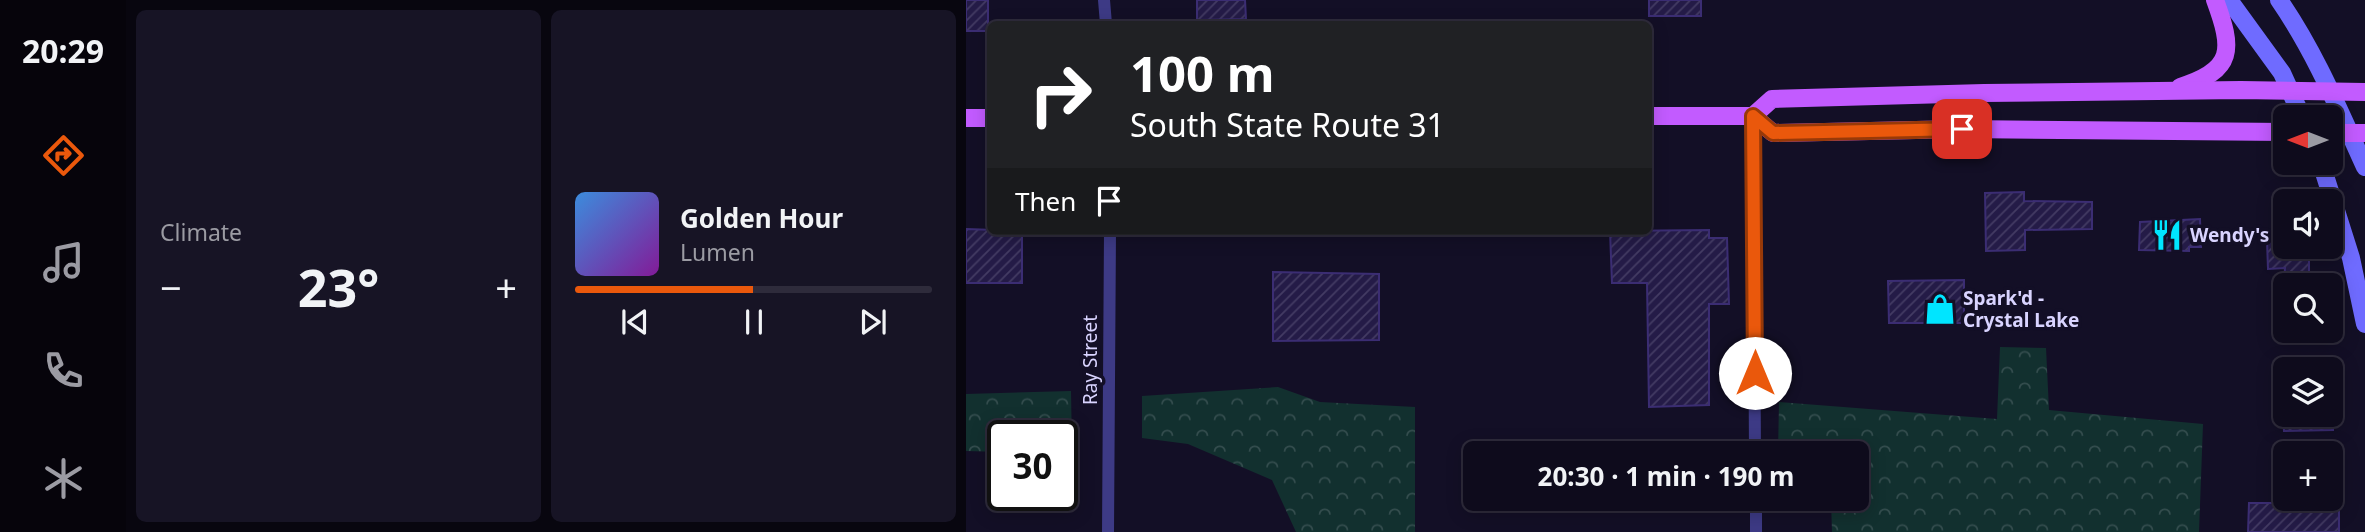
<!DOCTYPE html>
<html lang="en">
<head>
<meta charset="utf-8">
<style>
  :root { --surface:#0e0b1c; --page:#171425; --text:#f1f3f6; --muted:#9b9ba3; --line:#2e2b3b; --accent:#ea580c }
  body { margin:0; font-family:"Noto Sans",sans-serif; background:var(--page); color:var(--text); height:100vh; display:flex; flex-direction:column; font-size:26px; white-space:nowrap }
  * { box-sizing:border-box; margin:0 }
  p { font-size:23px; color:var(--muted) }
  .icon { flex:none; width:38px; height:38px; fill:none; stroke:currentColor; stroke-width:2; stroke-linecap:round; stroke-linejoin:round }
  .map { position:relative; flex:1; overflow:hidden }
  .panel { display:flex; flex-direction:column; gap:10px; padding:10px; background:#08060f; width:840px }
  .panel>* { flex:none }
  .top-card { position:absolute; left:21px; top:21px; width:665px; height:214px; border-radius:10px; box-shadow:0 4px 18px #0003,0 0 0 2px var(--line); background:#202124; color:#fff; overflow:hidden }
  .needle { width:46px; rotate:270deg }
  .tools { position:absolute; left:1307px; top:105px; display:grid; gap:14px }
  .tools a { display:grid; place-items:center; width:70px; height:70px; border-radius:10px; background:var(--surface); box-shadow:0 4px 18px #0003,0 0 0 2px var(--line); font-size:35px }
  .speed { position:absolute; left:21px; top:420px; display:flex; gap:14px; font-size:35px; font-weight:700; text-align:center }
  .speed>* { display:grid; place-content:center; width:91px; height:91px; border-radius:50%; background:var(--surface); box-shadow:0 4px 18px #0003,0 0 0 2px var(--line); line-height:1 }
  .speed .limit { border:4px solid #111; border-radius:10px; background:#fff; color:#111 }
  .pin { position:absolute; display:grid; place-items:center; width:60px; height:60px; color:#fff; margin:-30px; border-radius:14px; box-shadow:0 4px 10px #0006 }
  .me { position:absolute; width:77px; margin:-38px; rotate:0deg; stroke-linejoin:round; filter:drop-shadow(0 0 5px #0008) }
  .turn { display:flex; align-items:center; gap:24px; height:147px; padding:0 28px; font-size:32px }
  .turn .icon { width:91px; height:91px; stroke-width:2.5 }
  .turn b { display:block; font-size:49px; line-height:60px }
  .then { display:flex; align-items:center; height:66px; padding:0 28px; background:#0003; gap:14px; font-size:26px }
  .big { font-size:52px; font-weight:700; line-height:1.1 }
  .panel .card { flex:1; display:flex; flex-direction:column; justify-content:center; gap:10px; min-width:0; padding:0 24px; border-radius:10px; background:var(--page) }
  .song { display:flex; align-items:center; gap:21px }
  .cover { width:84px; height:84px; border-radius:10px; background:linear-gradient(135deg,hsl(210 70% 55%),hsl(290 70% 35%)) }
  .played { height:7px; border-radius:4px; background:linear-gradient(90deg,var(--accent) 50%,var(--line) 50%) }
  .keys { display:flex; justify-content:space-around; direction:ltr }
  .heat { display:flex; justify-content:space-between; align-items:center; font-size:38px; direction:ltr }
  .panel .tiles { flex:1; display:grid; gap:10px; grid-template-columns:repeat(2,1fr) }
  .trip { position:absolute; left:497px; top:441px; width:406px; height:70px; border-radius:10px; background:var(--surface); box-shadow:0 4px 18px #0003,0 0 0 2px var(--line); font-weight:700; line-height:70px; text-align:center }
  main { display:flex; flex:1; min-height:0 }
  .tabs { display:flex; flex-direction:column; width:126px; justify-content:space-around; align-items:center; background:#06040b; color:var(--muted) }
  .tabs .icon { width:49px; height:49px }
  .tabs .active { color:var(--accent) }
  .tabs b { font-size:32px; color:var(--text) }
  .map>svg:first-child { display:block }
  .forest { fill:url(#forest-crowns) }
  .building { fill:url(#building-hatch); stroke:#3b2d73; stroke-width:2 }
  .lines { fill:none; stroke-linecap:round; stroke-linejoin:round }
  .street { stroke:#3d3a85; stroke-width:12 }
  .secondary { stroke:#6f6bff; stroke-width:18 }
  .primary { stroke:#c25bff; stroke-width:18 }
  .route-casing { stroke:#983908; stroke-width:18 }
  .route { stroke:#ea580c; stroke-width:12 }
  .labels { text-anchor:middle; stroke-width:7; stroke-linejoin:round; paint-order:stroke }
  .poi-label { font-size:19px; font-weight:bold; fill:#d9d4ff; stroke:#130f26; text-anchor:start }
  .street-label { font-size:19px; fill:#d9d4ff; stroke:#130f26 }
</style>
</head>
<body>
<main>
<nav class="tabs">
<b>20:29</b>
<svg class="icon active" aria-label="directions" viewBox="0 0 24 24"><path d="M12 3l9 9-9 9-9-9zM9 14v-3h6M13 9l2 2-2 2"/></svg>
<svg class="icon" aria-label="music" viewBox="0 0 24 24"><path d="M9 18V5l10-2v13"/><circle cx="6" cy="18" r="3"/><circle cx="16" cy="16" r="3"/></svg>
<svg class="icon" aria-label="phone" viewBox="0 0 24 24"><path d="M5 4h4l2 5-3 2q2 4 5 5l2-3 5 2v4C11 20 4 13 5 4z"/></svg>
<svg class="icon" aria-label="climate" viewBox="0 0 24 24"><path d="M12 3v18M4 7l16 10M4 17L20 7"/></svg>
</nav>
<section class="panel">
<div class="tiles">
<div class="card"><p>Climate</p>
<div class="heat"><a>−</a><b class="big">23°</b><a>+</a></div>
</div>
<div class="card">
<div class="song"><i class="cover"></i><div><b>Golden Hour</b><p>Lumen</p></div></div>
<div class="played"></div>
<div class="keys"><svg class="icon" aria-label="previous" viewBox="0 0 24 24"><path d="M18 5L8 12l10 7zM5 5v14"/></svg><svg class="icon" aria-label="pause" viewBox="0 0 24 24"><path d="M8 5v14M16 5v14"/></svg><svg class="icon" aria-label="next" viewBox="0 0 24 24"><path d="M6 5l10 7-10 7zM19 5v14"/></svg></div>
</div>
</div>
</section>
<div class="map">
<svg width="1399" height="532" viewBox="0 0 1399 532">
  <defs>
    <pattern id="forest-crowns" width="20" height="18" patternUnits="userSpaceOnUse" patternTransform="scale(1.75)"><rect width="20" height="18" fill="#12302f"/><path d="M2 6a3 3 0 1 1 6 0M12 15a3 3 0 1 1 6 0" fill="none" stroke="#344d4e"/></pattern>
    <pattern id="building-hatch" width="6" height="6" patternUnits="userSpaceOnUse" patternTransform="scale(1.75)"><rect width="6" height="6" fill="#241b47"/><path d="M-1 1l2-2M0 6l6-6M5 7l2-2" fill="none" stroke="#433b63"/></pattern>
  </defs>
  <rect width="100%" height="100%" fill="#130f26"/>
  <g class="forest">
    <path d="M1034,347L1080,348L1083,410L1237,424L1233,532H866L865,499H891V453H812L813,402L1031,419Z"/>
    <path d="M312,387L354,402L449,407V532H330L306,480L222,444L176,438V396Z"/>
    <path d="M105,391L106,452H96V436H37V452L0,451V394Z"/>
  </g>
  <g class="building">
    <rect x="0" y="0" width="22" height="31"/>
    <path d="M231,0H279L280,19L231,20Z"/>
    <rect x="683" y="0" width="52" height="16"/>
    <path d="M1058,192V201L1126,202V229L1059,230V250L1020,251L1019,193Z"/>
    <path d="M1234,219L1235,247H1223V251L1173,250L1174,222Z"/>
    <path d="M0,229L56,231V283H0Z"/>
    <path d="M743,230V238H761L763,304H743V405L683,407L681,283H646L644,231Z"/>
    <path d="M1320,240V247H1343V285H1318L1319,268L1302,269L1301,241Z"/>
    <path d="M307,272L413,274V340L307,341Z"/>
    <path d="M998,280V323H923L922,281Z"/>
    <path d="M1317,415H1367V430L1318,431Z"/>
    <path d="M1283,503H1373V532H1282Z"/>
  </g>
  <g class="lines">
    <g class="street">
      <path d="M138,0L140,24"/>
      <path d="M787,116L789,453"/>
      <path d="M790,499V532"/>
      <path d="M142,532L144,231"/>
    </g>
    <g class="secondary">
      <path d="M1263,0L1316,73L1336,117"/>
      <path d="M1313,0C1349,52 1373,110 1399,167"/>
      <path d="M1355,163L1385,258L1399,324"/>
    </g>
    <g class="primary">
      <path d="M1214,87C1269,70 1267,49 1249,0"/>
      <path d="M682,116H787L807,133L996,129L1320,132"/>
      <path d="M787,116L806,99L1018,93L1275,90L1399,92"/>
      <path d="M0,118H24"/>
      <path d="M1365,133H1399"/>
    </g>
  </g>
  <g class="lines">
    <defs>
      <path id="route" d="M789,373L787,116L807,133L996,129"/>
    </defs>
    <use href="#route" class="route-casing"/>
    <use href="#route" class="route"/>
  </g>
  <defs>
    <symbol id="restaurant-bare" viewBox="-9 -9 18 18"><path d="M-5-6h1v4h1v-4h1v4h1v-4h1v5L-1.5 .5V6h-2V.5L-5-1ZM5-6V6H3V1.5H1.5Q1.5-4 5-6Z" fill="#00e5ff" stroke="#130f26" stroke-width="2.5" paint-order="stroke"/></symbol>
    <symbol id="shop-bare" viewBox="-9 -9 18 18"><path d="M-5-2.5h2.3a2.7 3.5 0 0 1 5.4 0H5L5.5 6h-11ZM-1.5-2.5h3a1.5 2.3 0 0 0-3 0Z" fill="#00e5ff" stroke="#130f26" stroke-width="2.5" paint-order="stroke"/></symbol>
  </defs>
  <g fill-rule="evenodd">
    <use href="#restaurant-bare" x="1179" y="213" width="44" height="44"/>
    <use href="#shop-bare" x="952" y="287" width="44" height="44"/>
  </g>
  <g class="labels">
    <g class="poi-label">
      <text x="1224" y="242">Wendy's</text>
      <text x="997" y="305">Spark'd -<tspan x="997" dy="22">Crystal Lake</tspan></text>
    </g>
    <g class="street-label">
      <text transform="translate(124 360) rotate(-90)" y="7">Ray Street</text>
    </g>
  </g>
</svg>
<div class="tools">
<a><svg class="needle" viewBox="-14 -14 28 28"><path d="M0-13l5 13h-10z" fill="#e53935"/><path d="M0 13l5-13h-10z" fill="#9b9ba3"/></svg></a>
<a><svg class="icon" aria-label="sound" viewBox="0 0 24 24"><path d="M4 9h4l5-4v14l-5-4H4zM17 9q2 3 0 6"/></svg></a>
<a><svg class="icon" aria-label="search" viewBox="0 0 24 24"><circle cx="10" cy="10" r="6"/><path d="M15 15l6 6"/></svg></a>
<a><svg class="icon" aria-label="layers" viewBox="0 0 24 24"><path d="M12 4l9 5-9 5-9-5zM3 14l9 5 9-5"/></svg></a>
<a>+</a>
</div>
<div class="speed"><div class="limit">30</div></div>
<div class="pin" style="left:996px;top:129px;background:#d93025"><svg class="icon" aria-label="arrive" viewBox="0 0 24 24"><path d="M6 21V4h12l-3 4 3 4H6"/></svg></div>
<svg class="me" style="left:789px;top:373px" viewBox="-20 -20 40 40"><circle r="19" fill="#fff"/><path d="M0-13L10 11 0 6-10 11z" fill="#ea580c"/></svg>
<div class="trip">20:30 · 1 min · 190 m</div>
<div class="top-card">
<div class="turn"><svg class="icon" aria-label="right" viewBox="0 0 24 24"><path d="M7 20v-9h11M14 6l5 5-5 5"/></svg><div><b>100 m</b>South State Route 31</div></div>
<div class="then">Then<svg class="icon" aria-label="arrive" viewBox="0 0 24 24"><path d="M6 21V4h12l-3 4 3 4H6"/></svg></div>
</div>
</div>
</main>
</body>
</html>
